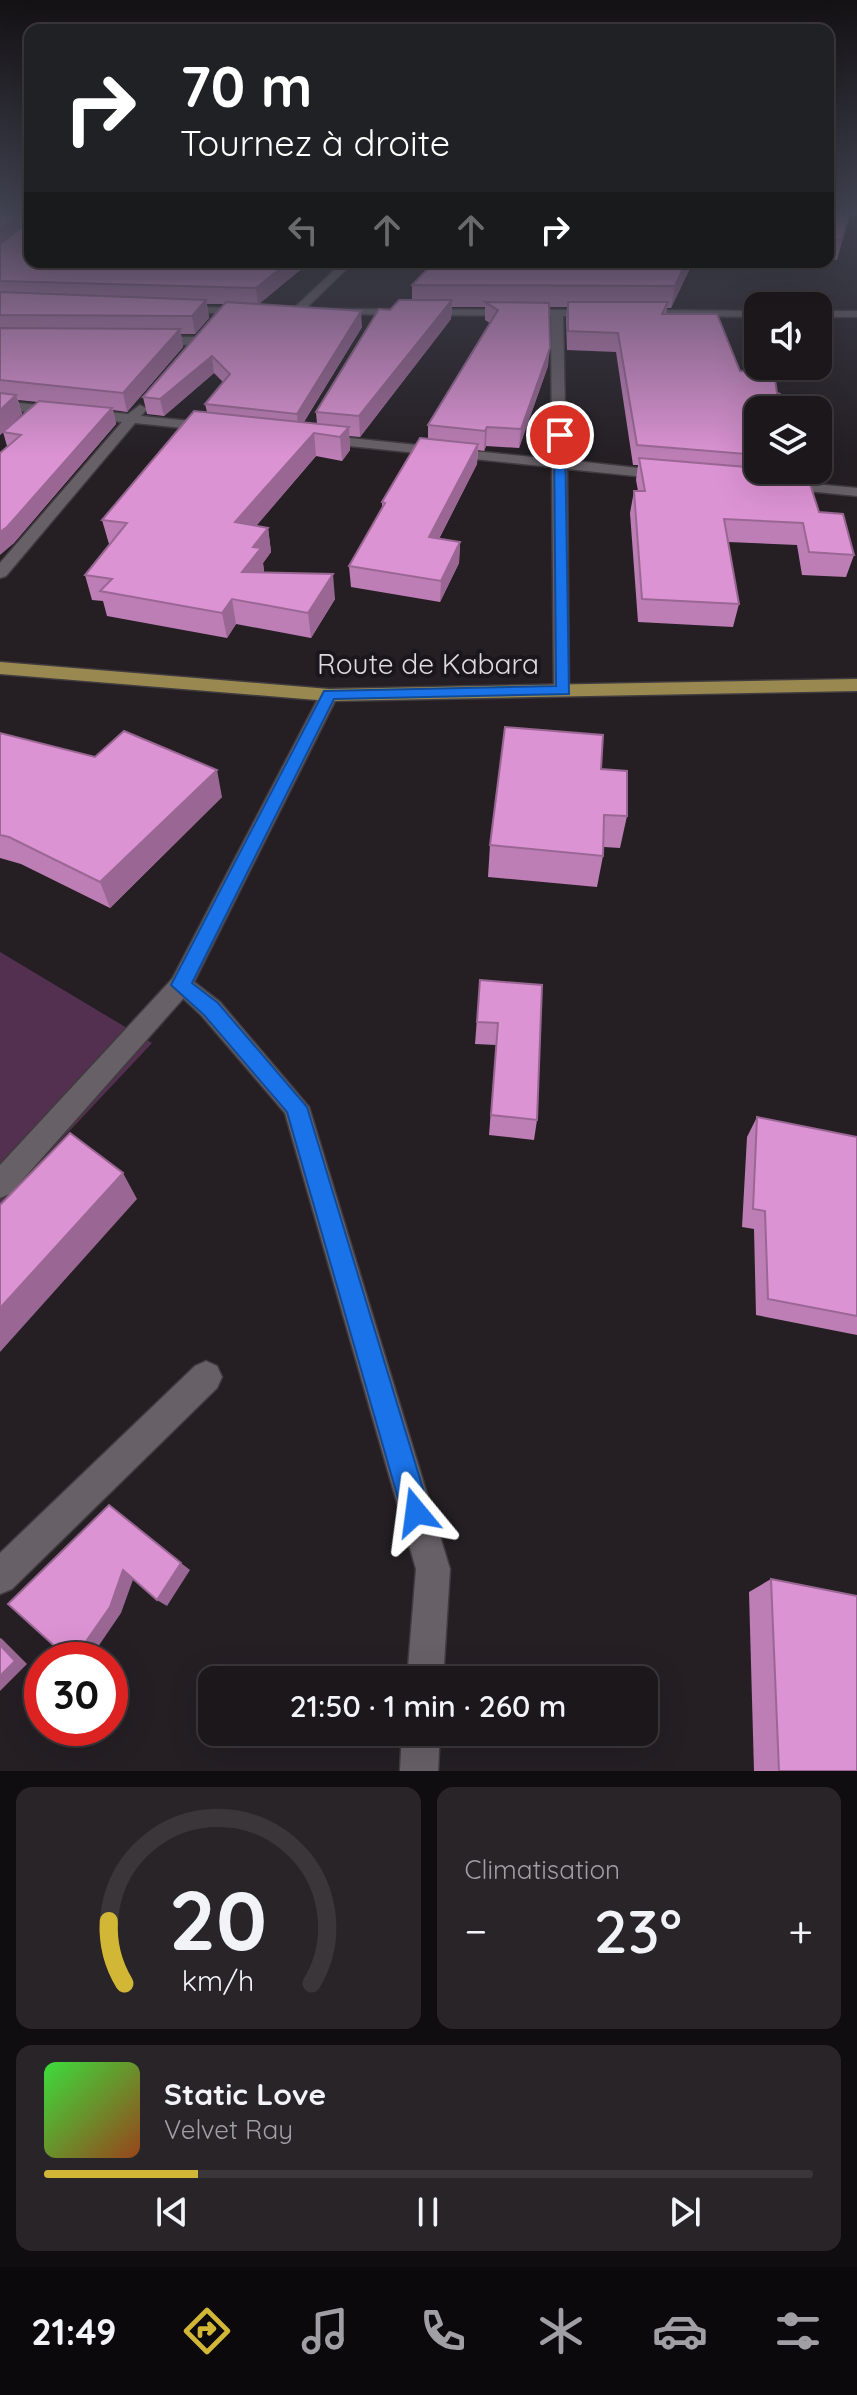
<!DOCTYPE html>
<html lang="fr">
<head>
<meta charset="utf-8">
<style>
  :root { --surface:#1c171b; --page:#292428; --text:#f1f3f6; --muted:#a09fa3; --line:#3a363a; --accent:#d2b736 }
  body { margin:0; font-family:Quicksand,sans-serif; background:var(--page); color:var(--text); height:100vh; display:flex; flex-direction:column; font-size:30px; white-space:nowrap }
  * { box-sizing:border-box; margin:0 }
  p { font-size:26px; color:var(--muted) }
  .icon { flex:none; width:44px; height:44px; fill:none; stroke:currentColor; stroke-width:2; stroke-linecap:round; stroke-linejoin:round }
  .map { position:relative; height:1771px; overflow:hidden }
  .sheet { display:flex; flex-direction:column; gap:16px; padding:16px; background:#0f0d0f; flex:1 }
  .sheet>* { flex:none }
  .guide { position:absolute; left:24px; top:24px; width:810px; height:244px; border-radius:16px; box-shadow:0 8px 32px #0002,0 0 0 2px var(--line); background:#202124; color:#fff; overflow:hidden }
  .fabs { position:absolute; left:744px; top:292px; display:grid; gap:16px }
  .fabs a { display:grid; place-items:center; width:88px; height:88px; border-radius:16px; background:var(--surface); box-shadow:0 8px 32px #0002,0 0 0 2px var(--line); font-size:40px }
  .speed { position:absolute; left:24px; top:1642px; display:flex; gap:16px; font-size:40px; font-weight:700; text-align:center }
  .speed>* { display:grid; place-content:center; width:104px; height:104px; border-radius:50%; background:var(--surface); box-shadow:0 8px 32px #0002,0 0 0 2px var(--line); line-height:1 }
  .speed .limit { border:12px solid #d22; background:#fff; color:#111 }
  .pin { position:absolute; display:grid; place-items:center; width:68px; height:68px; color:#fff; margin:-34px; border:4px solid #fff; border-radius:50%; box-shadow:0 2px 8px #0007 }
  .me { position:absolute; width:88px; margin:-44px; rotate:344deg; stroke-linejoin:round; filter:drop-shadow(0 0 6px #0008) }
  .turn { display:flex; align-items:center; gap:28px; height:168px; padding:0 24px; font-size:36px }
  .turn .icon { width:104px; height:104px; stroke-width:2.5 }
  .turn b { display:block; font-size:56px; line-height:68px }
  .lanes { display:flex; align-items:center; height:76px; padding:0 24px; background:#0003; justify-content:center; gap:40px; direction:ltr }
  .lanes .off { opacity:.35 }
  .big { font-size:60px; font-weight:600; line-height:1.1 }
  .sheet .card { flex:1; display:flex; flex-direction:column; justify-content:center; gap:12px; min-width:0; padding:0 28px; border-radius:16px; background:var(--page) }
  .sheet .dial { align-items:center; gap:0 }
  .dial svg { height:208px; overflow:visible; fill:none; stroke:var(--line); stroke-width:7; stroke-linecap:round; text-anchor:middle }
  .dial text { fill:var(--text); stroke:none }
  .song { display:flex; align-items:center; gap:24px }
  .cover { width:96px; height:96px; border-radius:12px; background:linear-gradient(135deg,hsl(120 70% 55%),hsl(20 70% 35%)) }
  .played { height:8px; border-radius:4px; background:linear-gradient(90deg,var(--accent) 20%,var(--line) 20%) }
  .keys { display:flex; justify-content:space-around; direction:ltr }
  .heat { display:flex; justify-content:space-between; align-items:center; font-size:44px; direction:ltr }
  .sheet .tiles { flex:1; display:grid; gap:16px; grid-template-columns:1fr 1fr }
  .card:last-child { grid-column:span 2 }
  .trip { position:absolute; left:198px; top:1666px; width:460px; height:80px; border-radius:16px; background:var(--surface); box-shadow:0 8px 32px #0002,0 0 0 2px var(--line); font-weight:600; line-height:80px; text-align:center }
  .menu { display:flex; height:128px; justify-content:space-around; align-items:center; background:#0b090b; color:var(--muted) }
  .menu .icon { width:56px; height:56px }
  .menu .on { color:var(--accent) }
  .menu b { font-size:36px; color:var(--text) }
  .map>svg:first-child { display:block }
  .green { fill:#543050 }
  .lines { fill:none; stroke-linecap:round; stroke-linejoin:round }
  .service-casing { stroke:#403b3f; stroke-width:3 }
  .minor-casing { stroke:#403b3f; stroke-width:3 }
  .primary-casing { stroke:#403b3f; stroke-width:3 }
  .service { fill:#686067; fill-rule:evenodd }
  .minor { fill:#686067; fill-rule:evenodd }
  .primary { fill:#99884f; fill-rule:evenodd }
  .wall { fill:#bd7eb5; fill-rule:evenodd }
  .shaded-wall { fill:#9a6794 }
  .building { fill:#dc93d3; stroke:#9a6794; stroke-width:2 }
  .route { fill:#1a73e8; stroke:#114b97; stroke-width:2 }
  .labels { text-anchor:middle; stroke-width:8; stroke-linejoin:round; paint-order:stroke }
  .street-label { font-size:28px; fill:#ddd9dd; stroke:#1b161b }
</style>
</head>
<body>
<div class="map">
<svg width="857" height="1771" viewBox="0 0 857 1771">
  <rect width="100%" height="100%" fill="#251f24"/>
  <path class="green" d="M0,952L152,1043L0,1205Z"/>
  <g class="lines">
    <defs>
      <path id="service" d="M181,975L189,978L193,985L189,992L10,1194L0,1198V1165L173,978Z"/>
      <g id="minor">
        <path d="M343,262H354L301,313H293V309Z"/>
        <path d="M179,307L249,308L255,311L249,314L175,312Z"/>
        <path d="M323,309L597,310L603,313L597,316H563L566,460L665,471L672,475L665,479L567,469L569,695H557L554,691L552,467L321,443L314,439L321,435L552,459L551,316L327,314Z"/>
        <path d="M639,310L758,311V317L635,315Z"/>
        <rect x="818" y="311" width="39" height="6"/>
        <path d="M153,337H199L205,341L199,345L149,344L147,341Z"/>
        <path d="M0,401L128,414L140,405L147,409L141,416L211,423L218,427L211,431L135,423L6,576L0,578V563L122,422L0,409Z"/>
        <path d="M782,481L857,488V496L777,488V482Z"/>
        <path d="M329,689L338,695L194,982L220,1002L309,1107L450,1569L443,1680H407L416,1569L285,1113L202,1016L169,985L320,695Z"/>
        <path d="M206,1361L217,1366L222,1377L217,1388L12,1589L0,1594V1553L195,1366Z"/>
        <path d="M402,1732H440L438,1771H400Z"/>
      </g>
      <path id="primary" d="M0,662L329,689L857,679V691L329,701L0,674Z"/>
    </defs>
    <use href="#service" class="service-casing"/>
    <use href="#minor" class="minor-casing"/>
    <use href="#primary" class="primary-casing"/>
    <use href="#service" class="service"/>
    <use href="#minor" class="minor"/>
    <use href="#primary" class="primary"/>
  </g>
  <g class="wall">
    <path d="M0,209H30L310,262L258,304L362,327L304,422L317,424L316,412L390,310L412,300V285L434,262H693L671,308H667L666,314L740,371L758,410V470H798L819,512L854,555L846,577L802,575L797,545L728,542L739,604L733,627L638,622L630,513L634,491H638L636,480L638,465H633L616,352L567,350L566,320L567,307H549L548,366L519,448L486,446L484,451L478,450L477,464L439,539L460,542L459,563L440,602L351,587L349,566L382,509V502L428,439V425L490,323L485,320V307H452L451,319L360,437L349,436L350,450L342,461L316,456L256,526L268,528L271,552L263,563L264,572L335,599L311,638L236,624L227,638L107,616L103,601L92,600L85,575L110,544H109L102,520L207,412L205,404L223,382L214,373L164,416L147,414L143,397L225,304H207L209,318L195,334H181L183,347L127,412L113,410L116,424L13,544L7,446L3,432L0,435ZM18,400L38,402L9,426L22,414Z"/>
    <path d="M828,209H857L854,217H849L837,260L828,259Z"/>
    <path d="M0,733L222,797L110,908L21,864L0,858Z"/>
    <path d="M601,769L627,816L620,848L604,847L603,856L597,887L488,877L490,845Z"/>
    <path d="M480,980L537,1120L534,1140L489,1135L496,1045L475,1044Z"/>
    <path d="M757,1117L857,1137V1335L756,1315L754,1229L742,1227L747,1137Z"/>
    <path d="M771,1579L857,1771H754L749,1592Z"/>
  </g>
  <g class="shaded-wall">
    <path d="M24,210L28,226L0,249V229Z"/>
    <path d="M288,262H310L258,305L256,288Z"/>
    <path d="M686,262H693L671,308L675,286Z"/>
    <path d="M206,300L209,318L195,334L192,316Z"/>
    <path d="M452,300L451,319L360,437L359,416Z"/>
    <path d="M361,311L362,327L298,431L297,414Z"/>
    <path d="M180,329L183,347L127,412L123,393Z"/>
    <path d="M550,348L548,366L519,448L521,429Z"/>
    <path d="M212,356L214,373L164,416L160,399Z"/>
    <path d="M16,395L22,414L0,435V410Z"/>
    <path d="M112,408L116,424L13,544L0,555V532Z"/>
    <path d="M349,427L350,450L342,461L340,437Z"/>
    <path d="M487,427L486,446L484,451L485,431Z"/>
    <path d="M314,433L316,456L239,546L235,522Z"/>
    <path d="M478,444L477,464L429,558V537Z"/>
    <path d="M268,528L271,552L263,563L264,572H242L253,547Z"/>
    <path d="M460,542L459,563L440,602L441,581Z"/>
    <path d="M333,574L335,599L311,638L308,613Z"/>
    <path d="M232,599L236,624L227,638L222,613Z"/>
    <path d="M217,770L222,797L110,908L100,882Z"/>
    <path d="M123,1173L137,1199L0,1352V1308Z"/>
    <path d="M181,1563L190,1570L167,1606L157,1600Z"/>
    <path d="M123,1570L134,1577L121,1613L89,1660H73Z"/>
    <path d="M0,1638L2,1639L27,1664L0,1691Z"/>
  </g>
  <g class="building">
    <path d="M0,209H30V262H288L256,288L0,281V244L28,222V210H24L0,229Z"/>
    <path d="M828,209H851L842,240L832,239L831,243H828Z"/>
    <path d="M434,262H686L675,286L412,285Z"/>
    <path d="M0,292L206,300L192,316L0,315Z"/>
    <path d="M399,300H452L359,416L316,412L379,309L390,310Z"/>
    <path d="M226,302L361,311L297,414L205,404L230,374L212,356L160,399L143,397Z"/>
    <path d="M485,302L549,303L550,348L521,429L487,427L485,431L428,425L498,310Z"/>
    <path d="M568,302H668L662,314H717L740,371L774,373L777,393L780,394V410H758V455L637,445L618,333L568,331Z"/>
    <path d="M0,328L180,329L123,393L0,380Z"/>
    <path d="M0,393L16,395L0,410Z"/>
    <path d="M39,401L112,408L7,527L0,532V453L21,435L3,432Z"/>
    <path d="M194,411L349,427L340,437L314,433L235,522L268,528L253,547L261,548L242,572L333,574L308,613L232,599L222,613L100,591L112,579L85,575L127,523L102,520Z"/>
    <path d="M420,438L478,444L429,537L460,542L441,581L349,566L385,503L382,502Z"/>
    <path d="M639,458L758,468V470L806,472L819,512L843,514L854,555L809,552L803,523L724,519L739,604L642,599L634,491H645Z"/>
    <path d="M505,727L603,735L601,769L627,771V816L604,815L603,856L490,845Z"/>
    <path d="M124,731L217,770L100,882L9,837L0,835V733L95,757Z"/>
    <path d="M480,980L542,985L537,1120L491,1115L498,1023L477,1022Z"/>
    <path d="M757,1117L857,1137V1316L768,1299L765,1211L753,1209Z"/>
    <path d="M70,1133L123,1173L0,1308V1205Z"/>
    <path d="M109,1505L181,1563L157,1600L123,1570L110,1607L73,1660H70L8,1604Z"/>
    <path d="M771,1579L857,1596V1771H779Z"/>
    <path d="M0,1645L15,1661L0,1676Z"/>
  </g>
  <linearGradient id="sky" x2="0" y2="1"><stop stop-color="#141114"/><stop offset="0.46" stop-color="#404250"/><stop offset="1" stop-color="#404250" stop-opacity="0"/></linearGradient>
  <rect width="857" height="457" fill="url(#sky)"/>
  <path class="route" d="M560,432L565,435L569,694L334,699L192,983L218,1003L307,1107L430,1512L426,1521L416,1526L406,1521L402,1512L287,1112L204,1015L171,985L324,691L556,686L554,435Z"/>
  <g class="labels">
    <g class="street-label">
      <text x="428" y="674">Route de Kabara</text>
    </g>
  </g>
</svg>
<div class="fabs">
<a><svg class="icon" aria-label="sound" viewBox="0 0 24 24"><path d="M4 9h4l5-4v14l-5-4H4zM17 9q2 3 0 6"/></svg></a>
<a><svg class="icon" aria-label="layers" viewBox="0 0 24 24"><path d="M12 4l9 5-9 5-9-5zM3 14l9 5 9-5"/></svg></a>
</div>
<div class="speed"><div class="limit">30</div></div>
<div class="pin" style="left:560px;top:435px;background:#d93025"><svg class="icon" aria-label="arrive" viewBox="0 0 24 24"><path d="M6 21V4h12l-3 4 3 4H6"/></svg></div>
<svg class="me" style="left:416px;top:1512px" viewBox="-20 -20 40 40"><path d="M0-17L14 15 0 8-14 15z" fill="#1a73e8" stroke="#fff" stroke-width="4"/></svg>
<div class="trip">21:50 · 1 min · 260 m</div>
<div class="guide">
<div class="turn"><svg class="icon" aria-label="right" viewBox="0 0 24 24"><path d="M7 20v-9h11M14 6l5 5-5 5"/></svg><div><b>70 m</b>Tournez à droite</div></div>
<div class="lanes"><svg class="icon off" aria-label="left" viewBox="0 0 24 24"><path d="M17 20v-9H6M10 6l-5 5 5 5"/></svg><svg class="icon off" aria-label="ahead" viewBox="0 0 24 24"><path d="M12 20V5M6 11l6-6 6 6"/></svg><svg class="icon off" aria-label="ahead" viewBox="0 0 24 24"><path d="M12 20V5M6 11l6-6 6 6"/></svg><svg class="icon" aria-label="right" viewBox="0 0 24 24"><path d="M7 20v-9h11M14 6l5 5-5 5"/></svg></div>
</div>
</div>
<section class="sheet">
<div class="tiles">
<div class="card dial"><svg viewBox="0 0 100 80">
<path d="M14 69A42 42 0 1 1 86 69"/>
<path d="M14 69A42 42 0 0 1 8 45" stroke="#d2b736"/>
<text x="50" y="56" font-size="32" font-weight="700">20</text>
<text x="50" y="72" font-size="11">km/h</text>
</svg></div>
<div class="card"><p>Climatisation</p>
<div class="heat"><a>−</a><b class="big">23°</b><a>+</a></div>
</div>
<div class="card">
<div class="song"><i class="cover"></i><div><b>Static Love</b><p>Velvet Ray</p></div></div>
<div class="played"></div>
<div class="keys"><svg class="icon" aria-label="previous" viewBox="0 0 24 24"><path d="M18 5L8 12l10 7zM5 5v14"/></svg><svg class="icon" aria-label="pause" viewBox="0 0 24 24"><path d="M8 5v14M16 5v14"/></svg><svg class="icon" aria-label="next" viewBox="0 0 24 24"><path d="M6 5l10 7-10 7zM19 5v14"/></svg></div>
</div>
</div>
</section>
<nav class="menu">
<b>21:49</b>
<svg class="icon on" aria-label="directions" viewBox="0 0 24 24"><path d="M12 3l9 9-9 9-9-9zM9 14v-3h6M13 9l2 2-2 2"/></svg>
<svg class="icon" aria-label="music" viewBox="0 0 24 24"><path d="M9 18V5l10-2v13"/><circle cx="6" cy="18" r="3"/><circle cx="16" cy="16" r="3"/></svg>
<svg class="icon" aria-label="phone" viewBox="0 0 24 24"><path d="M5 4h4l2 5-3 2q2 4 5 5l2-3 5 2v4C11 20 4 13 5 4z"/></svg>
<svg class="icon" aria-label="climate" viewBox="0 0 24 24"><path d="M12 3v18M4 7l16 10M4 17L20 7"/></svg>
<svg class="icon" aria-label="car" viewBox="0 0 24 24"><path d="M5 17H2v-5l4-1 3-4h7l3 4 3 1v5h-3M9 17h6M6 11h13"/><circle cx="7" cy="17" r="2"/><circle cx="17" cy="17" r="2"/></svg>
<svg class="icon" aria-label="filters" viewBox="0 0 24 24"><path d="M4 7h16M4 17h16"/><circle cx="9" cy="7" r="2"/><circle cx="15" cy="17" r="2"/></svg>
</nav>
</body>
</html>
